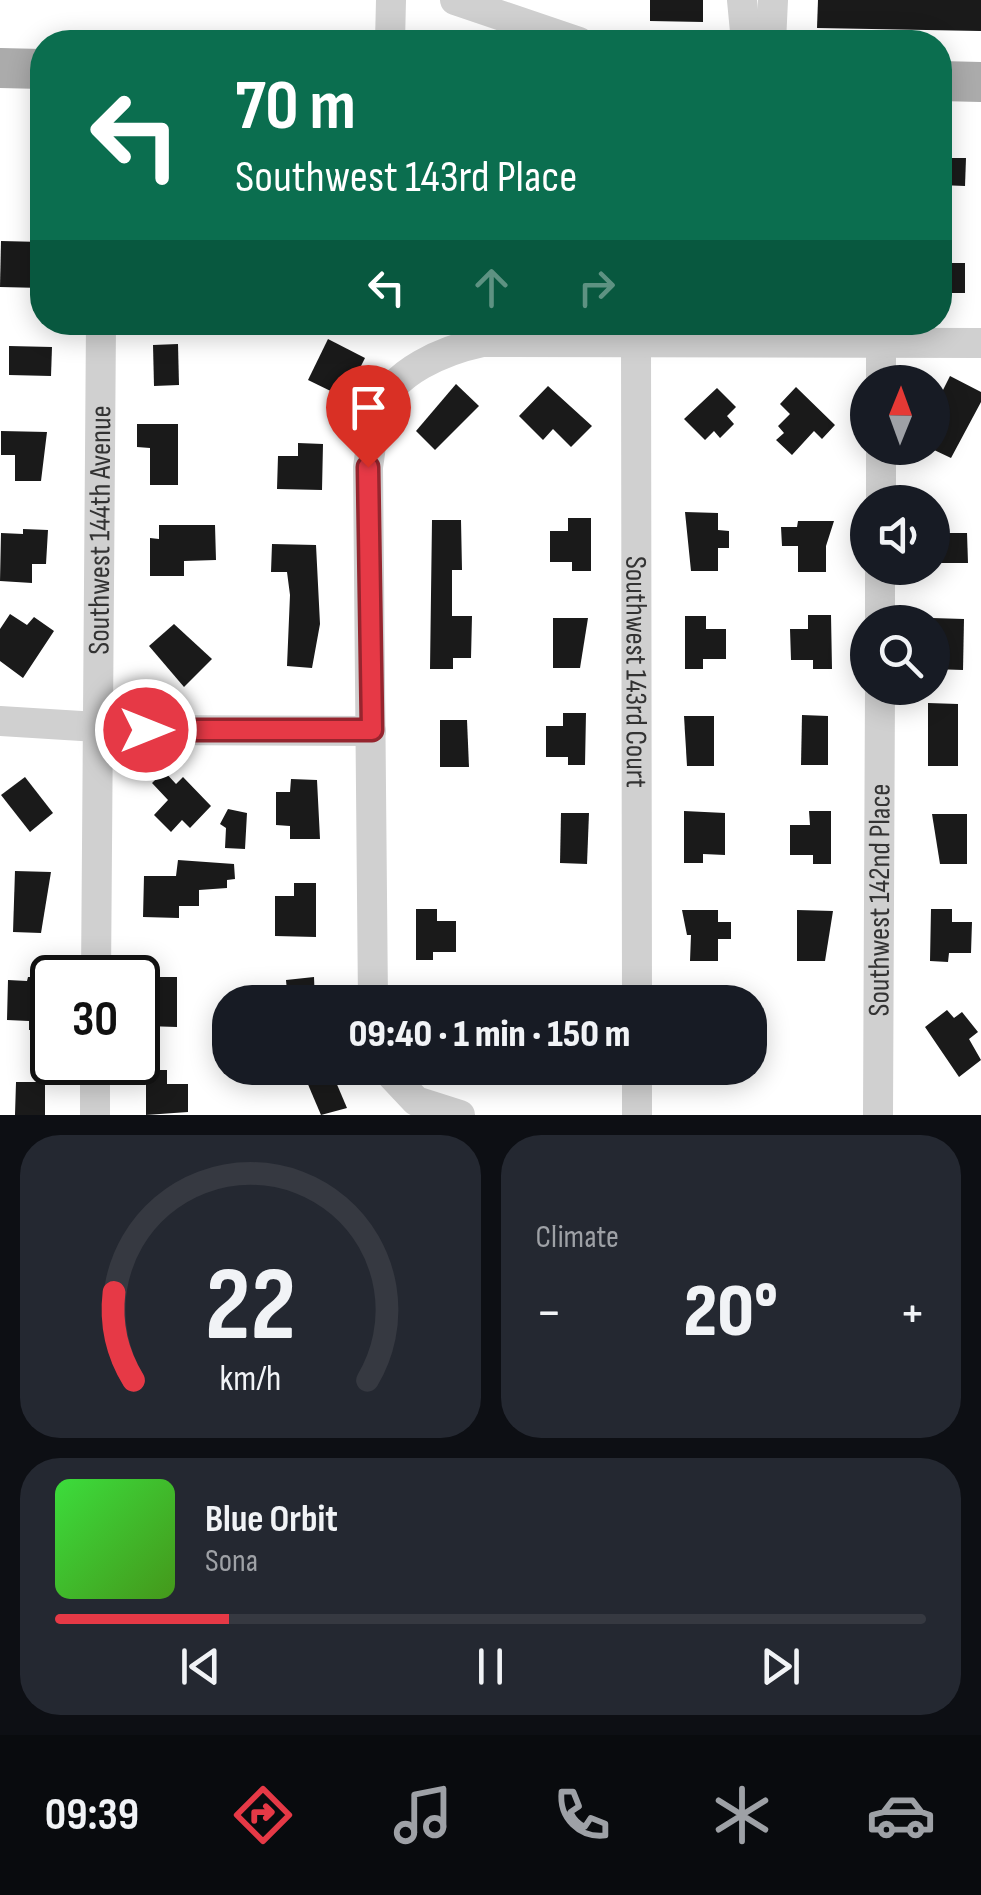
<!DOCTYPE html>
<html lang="en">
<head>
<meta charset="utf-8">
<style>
  :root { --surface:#171b24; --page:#242831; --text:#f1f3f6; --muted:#9ea1a6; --line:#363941; --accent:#e63946 }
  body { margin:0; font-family:"Sofia Sans Condensed",sans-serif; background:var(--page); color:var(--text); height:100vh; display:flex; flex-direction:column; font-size:38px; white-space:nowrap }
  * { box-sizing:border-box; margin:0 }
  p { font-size:32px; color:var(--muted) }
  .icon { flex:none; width:55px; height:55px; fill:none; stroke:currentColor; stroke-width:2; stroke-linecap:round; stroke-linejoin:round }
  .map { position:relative; height:1115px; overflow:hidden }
  .drawer { display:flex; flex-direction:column; gap:20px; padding:20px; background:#0d0f14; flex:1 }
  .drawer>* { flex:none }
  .top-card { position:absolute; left:30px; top:30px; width:922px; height:305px; border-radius:40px; box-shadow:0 5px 25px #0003; background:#0b6e4f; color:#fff; overflow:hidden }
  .needle { width:65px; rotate:1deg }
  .fabs { position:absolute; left:850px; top:365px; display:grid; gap:20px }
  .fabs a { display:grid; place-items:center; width:100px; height:100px; border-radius:50%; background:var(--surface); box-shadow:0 5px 25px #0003; font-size:50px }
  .speed { position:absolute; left:30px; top:955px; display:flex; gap:20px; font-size:50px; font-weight:700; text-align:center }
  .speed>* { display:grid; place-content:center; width:130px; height:130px; border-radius:50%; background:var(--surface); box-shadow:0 5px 25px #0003; line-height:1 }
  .speed .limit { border:5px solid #111; border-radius:15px; background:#fff; color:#111 }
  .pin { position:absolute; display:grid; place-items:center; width:85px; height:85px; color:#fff; margin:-102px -42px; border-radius:50% 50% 50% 0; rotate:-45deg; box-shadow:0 0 10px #0007 }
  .pin .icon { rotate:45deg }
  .me { position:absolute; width:110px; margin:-55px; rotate:90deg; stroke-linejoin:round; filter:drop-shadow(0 0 8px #0008) }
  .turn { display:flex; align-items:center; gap:35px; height:210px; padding:0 40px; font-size:45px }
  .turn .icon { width:130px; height:130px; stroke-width:2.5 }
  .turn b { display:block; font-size:70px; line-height:85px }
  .lanes { display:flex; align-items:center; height:95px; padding:0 40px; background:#0003; justify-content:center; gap:50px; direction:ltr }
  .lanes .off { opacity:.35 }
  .big { font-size:75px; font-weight:800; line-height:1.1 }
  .drawer .card { flex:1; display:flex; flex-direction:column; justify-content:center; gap:15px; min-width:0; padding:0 35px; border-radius:40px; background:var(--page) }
  .drawer .dial { align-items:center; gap:0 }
  .dial svg { height:260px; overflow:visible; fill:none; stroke:var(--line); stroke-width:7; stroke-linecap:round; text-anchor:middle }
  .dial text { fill:var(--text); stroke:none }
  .song { display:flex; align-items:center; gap:30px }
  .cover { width:120px; height:120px; border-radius:15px; background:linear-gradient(135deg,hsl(120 70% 55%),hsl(100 70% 35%)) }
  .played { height:10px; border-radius:5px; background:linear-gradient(90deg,var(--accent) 20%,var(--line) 20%) }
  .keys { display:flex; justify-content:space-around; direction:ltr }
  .heat { display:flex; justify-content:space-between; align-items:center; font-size:55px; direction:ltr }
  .drawer .tiles { flex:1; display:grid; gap:20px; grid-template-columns:1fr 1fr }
  .card:last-child { grid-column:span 2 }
  .trip { position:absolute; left:212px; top:985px; width:555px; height:100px; border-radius:40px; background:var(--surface); box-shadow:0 5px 25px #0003; font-weight:800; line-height:100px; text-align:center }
  .menu { display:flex; height:160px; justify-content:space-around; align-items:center; background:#090b0e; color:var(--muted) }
  .menu .icon { width:70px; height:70px }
  .menu .on { color:var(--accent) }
  .menu b { font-size:45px; color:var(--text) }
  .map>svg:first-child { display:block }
  .building { fill:#1a1a1a }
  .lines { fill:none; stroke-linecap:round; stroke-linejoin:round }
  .minor { stroke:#d0d0d0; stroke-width:30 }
  .major { stroke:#ababab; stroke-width:40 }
  .route-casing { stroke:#96252e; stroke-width:25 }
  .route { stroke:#e63946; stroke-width:18 }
  .labels { text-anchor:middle; stroke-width:10; stroke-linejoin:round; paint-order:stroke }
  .street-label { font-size:30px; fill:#333; stroke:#fff }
</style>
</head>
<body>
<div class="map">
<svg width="981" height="1115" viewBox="0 0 981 1115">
  <rect width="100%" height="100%" fill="#fff"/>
  <g class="building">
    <path d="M650,0H703V22L650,21Z"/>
    <path d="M818,0H981V31L817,28Z"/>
    <path d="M940,158H966L965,186L940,185Z"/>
    <path d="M1,241L42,242V288L0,287Z"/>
    <rect x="940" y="263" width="25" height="30"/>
    <path d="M328,339L365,358L345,398L308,380Z"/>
    <path d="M178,344L179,385L154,386L153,345Z"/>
    <path d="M9,346L52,347L51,376L9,375Z"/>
    <path d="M950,376L981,392V402L951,458L932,449V395L939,398Z"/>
    <path d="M456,384L479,406L435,450L416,431Z"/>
    <path d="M548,386L592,426L571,447L553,429L543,440L519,416Z"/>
    <path d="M796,387L835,425L822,439L814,431L792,455L776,440L784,433L778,426L790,414L780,404Z"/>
    <path d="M717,388L736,407L727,416L734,424L720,438L714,431L705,440L684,419Z"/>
    <path d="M137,424H178V485H150V448L137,447Z"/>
    <path d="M1,431L47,432L41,481H15V455H1Z"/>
    <path d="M298,443L323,444L322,490L277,489L278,456H298Z"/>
    <path d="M685,512L718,513V530L729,531V548H718V571H691Z"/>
    <path d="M568,518H591V571H572V562H550V531H568Z"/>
    <path d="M432,520H461L462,570H452V616H472L471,658H453V669H430Z"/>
    <path d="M798,521H834L826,546V572H798V546H782L781,527H797Z"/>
    <path d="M159,525H215L216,560L184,561V576H150V538L159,539Z"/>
    <path d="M23,529L48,530L46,564H32V583L0,581L1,533L23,534Z"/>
    <path d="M932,533H967L968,563H932Z"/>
    <path d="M272,544L316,545L320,624L312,668L287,666L290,595L287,572H271Z"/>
    <path d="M10,614L27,625L34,617L54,631L23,678L0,661V629Z"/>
    <path d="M808,615H831L832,669H813V660H791L790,629H808Z"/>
    <path d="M685,616H706V629H726V659H703V669H685Z"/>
    <path d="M553,618H588L580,668H553Z"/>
    <path d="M932,618L964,619L963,670L932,669Z"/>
    <path d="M174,624L212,659L184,687L149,646Z"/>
    <path d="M928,703L958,704V766H928Z"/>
    <path d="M563,713H586L585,765H568V757H546V726H563Z"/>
    <path d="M802,715L828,716V765H801Z"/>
    <path d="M684,716H714V766H687Z"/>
    <path d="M440,720H467L469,767H440Z"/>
    <path d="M164,771L176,784L183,777L211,806L190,828L182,820L171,832L154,815L168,800L152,783Z"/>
    <path d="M25,777L53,813L30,832L1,795Z"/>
    <path d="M291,779L317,780L320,839H290V826L276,825V792H290Z"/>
    <path d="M228,809L247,813L245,849L225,848L226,828L220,824Z"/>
    <path d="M684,811L725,813V855L703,854V863H684Z"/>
    <path d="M809,811H831V864H813V855H790V825H810Z"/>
    <path d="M561,813H589L587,864L560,863Z"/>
    <path d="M932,814H967V864H940Z"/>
    <path d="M178,860L234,864L235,879L227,880V888L199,890V906H179V918L143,917L144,876H176Z"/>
    <path d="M15,871L51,872L41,933L13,932Z"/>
    <path d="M294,883H316V937L275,936V896H294Z"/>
    <path d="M416,909H437V921H456V952H433V960H416Z"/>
    <path d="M931,909H952V922H972L971,953H949L948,962L930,961Z"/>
    <path d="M682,910H718V922H731V939H718V961H690L691,935H687Z"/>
    <path d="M797,910L833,911L825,961H797Z"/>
    <path d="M28,977H49L48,1030H29V1021L7,1020L8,980L27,981Z"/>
    <path d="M150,977H177V1027L146,1026Z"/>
    <path d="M314,977L315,1002H288L286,980Z"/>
    <path d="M947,1010L954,1018L962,1012L978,1032L969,1039L981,1060L959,1077L925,1027Z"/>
    <path d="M301,1068H330L347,1108L321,1115Z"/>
    <path d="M146,1070H167V1084H188V1112L146,1115Z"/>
    <path d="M16,1082H45V1115H15Z"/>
  </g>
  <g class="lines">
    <g class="minor">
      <path d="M455,0L579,42"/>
      <path d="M742,0L746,42"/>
      <path d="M390,42L391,0"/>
      <path d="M771,42L773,0"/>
      <path id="s1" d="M636,342L637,1002"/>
      <path d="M881,382V343"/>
      <path d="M881,502V448"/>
      <path d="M880,622V568"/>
      <path d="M0,721L146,730L371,731"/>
      <path id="s2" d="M96,978L101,322"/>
      <path d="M373,1002L368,467C371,449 372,428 378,411C392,371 445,350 482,342L981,343"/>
      <path d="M385,1068L416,1101L460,1115"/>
      <path d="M637,1068V1115"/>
      <path d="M95,1115V1062"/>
      <path id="s3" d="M878,1115L880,688"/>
    </g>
    <g class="major">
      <path d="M0,68L42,69"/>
      <path d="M940,81L981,82"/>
    </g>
  </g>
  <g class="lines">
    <defs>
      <path id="route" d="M146,730H372L368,467"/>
    </defs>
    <use href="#route" class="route-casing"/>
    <use href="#route" class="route"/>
  </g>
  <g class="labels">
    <g class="street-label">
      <text dy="10" stroke="none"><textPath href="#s2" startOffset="448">Southwest 144th Avenue</textPath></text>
      <text dy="10" stroke="none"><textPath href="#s1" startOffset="330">Southwest 143rd Court</textPath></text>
      <text dy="10" stroke="none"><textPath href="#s3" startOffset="215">Southwest 142nd Place</textPath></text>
    </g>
  </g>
</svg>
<div class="fabs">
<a><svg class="needle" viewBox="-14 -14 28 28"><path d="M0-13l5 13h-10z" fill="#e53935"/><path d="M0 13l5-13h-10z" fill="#9ea1a6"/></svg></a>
<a><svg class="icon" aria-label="sound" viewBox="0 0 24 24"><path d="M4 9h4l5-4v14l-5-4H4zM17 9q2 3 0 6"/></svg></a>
<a><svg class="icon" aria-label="search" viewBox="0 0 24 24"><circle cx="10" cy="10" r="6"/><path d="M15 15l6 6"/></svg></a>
</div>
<div class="speed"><div class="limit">30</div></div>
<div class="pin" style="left:368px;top:467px;background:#d93025"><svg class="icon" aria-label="arrive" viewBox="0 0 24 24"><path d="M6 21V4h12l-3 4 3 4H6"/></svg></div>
<svg class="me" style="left:146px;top:730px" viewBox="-20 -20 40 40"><circle r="17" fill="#e63946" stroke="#fff" stroke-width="3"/><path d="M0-11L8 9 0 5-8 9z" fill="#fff"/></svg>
<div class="trip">09:40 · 1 min · 150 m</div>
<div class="top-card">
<div class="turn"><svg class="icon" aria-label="left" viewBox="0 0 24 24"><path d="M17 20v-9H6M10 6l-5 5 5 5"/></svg><div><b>70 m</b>Southwest 143rd Place</div></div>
<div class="lanes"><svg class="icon" aria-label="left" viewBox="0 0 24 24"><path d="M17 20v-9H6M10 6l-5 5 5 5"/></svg><svg class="icon off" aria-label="ahead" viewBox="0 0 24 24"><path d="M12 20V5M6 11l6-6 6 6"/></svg><svg class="icon off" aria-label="right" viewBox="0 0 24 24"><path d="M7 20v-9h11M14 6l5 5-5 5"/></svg></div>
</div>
</div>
<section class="drawer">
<div class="tiles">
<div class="card dial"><svg viewBox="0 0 100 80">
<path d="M14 69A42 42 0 1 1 86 69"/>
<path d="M14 69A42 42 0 0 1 8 42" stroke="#e63946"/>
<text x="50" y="56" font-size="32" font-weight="700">22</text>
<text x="50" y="72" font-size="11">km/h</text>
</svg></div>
<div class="card"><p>Climate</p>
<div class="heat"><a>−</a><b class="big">20°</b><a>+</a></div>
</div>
<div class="card">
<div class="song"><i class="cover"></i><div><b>Blue Orbit</b><p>Sona</p></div></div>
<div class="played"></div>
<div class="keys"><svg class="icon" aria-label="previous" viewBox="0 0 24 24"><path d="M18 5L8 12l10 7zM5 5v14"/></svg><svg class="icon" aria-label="pause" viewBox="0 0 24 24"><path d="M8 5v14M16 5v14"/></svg><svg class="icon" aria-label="next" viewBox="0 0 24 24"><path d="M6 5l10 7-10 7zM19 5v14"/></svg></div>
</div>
</div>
</section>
<nav class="menu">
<b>09:39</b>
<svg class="icon on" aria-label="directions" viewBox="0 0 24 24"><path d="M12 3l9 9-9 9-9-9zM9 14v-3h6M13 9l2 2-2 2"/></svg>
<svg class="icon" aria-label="music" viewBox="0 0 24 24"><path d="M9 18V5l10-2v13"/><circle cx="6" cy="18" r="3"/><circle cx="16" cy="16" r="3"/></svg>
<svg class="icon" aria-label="phone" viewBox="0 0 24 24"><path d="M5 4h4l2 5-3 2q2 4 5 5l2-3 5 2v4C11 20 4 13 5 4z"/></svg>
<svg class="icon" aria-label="climate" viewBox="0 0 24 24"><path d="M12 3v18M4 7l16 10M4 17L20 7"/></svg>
<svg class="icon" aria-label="car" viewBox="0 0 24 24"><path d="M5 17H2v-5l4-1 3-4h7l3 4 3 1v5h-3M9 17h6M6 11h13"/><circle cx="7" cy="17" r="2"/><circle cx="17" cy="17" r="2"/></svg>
</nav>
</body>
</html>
